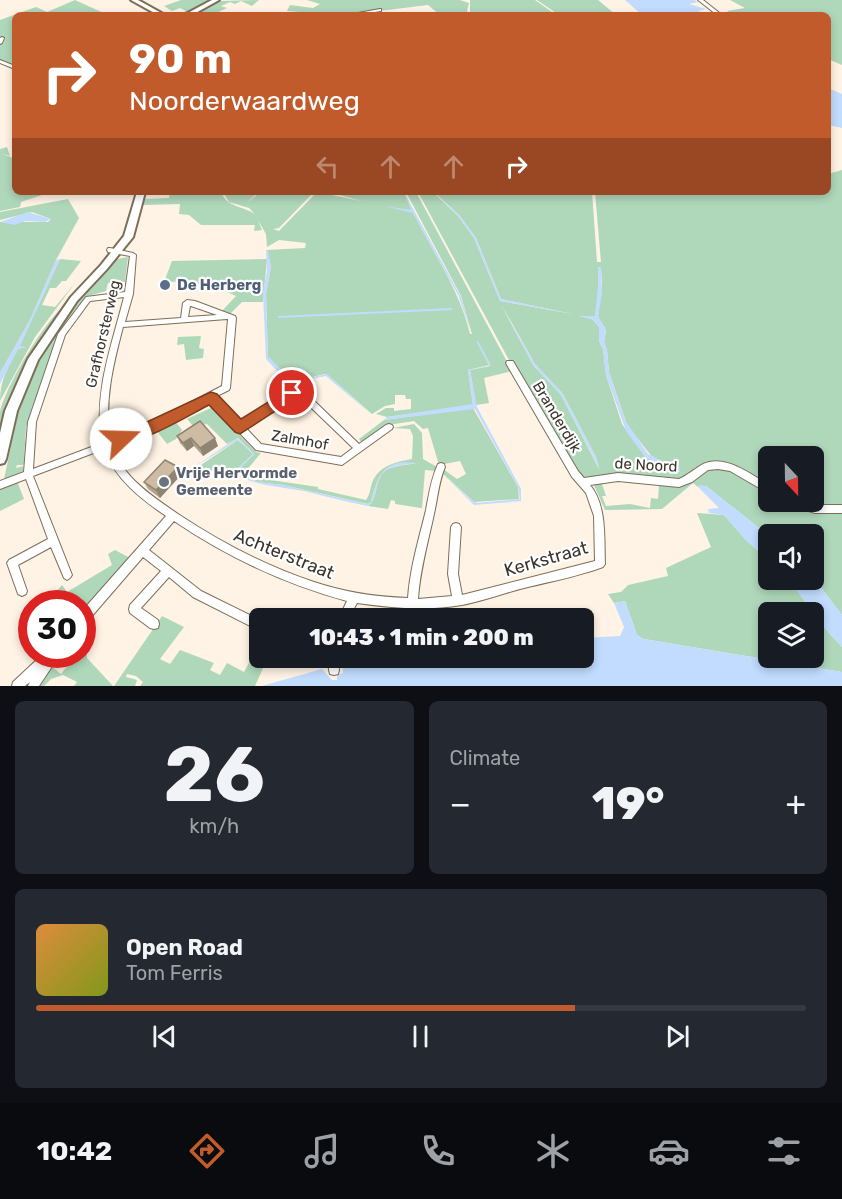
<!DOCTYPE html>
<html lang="en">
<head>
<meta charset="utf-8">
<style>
  :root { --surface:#171b24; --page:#242831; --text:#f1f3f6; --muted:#9ea1a6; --line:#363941; --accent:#c15b2c }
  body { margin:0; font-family:Rubik,sans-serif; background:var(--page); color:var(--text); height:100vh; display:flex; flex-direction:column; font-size:22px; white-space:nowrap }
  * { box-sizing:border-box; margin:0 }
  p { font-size:20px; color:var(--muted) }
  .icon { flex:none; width:33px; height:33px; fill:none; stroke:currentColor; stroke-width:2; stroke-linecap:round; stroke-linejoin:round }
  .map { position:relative; height:686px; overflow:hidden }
  .drawer { display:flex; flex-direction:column; gap:15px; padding:15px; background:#0d0f14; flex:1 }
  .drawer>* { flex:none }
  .banner { position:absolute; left:12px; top:12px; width:819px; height:183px; border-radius:9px; box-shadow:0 3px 9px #0003; background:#c15b2c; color:#fff; overflow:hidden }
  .needle { width:39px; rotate:158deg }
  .controls { position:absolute; left:758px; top:446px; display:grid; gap:12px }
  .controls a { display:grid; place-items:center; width:66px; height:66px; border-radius:9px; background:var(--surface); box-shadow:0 3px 9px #0003; font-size:30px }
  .speed { position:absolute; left:18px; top:590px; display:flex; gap:12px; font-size:30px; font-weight:700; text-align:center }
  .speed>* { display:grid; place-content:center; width:78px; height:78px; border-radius:50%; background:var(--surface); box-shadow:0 3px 9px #0003; line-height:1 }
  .speed .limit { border:9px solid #d22; background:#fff; color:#111 }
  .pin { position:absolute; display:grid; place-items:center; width:51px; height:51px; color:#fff; margin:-26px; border:3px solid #fff; border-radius:50%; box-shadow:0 2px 6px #0007 }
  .me { position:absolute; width:66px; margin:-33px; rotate:69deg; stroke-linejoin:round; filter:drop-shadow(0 0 4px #0008) }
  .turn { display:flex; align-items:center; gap:21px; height:126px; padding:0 18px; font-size:27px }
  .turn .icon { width:78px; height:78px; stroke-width:2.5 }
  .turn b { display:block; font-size:42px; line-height:51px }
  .lanes { display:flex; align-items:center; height:57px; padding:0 18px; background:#0003; justify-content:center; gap:30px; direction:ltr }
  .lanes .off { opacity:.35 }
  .big { font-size:45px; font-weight:800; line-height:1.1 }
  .drawer .card { flex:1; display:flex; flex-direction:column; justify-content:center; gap:9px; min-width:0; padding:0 21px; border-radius:9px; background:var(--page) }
  .drawer .dial { align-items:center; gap:0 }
  .dial b { font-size:78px; line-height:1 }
  .song { display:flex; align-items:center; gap:18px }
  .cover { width:72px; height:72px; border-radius:9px; background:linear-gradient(135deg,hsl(30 70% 55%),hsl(70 70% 35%)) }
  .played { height:6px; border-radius:3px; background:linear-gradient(90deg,var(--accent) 70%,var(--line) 70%) }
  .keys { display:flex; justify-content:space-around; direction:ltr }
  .heat { display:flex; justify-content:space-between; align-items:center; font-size:33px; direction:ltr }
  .drawer .tiles { flex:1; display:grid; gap:15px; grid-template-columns:1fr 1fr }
  .card:last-child { grid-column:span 2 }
  .trip { position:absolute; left:249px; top:608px; width:345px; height:60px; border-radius:9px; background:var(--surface); box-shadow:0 3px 9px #0003; font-weight:800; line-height:60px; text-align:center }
  .dock { display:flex; height:96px; justify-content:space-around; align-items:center; background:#090b0e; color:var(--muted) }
  .dock .icon { width:42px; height:42px }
  .dock .selected { color:var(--accent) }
  .dock b { font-size:27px; color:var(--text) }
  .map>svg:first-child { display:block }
  .green { fill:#afd7ba; fill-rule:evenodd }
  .water { fill:#c1dcfe }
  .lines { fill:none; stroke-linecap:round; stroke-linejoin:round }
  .street-casing { stroke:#7d6e57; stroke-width:2 }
  .secondary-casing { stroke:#7d6e57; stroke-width:4 }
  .street { fill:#fff; fill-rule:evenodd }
  .secondary { fill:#fff; fill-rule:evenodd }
  .wall { fill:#b0a28c }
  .shaded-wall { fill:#908472 }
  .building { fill:#cdbca3; stroke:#908472; stroke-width:1.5 }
  .route { fill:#c15b2c; stroke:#7d3b1d; stroke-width:1.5 }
  .service-dot { fill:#5c6f8a; stroke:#fff; stroke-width:2 }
  .worship-dot { fill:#6b7280; stroke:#fff; stroke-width:2 }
  .labels { text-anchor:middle; stroke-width:4.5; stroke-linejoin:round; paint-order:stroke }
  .service-label { font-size:15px; font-weight:bold; fill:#4e5e75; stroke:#fff; text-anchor:start }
  .street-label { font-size:15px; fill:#3c352b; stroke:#fff }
  .worship-label { font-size:15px; font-weight:bold; fill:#5b616d; stroke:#fff; text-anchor:start }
  .near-street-label { font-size:18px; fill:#3c352b; stroke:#fff }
</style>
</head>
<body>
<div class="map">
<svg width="842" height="686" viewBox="0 0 842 686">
  <rect width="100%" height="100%" fill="#fef3e4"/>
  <g class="green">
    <path d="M75,0L108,15H15V67L0,61V44L4,39L1,38L0,42V20L36,7L47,12Z"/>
    <path d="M181,0H214L187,14H180L186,11L180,8L172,11L164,6Z"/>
    <path d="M218,0L221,1L259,0L252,6L241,1L235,4L230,2L221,6L227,8L212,15H196L199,12L191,15Z"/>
    <path d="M307,0H460L469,3L467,11L470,15H440L428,5L346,15H299L300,12L287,11L290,5L313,8L320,4Z"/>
    <path d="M470,0H535L556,15H472L470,12Z"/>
    <path d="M537,0H598L616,15H559Z"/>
    <path d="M730,0H842V65L828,59V15H737L736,13L732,15L727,11L745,8Z"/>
    <path d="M7,147L10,156L15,157L3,154L15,159V192H45V194L21,202L20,207L0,211V149Z"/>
    <path d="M842,170V507L824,508L794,501H813V456H768V487L716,462L681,480L590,478L579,475L553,429L544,418L543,412L515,370L514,361L509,360L418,192H433L458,216L474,238L500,301L573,314L501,299L476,238L460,216L434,192H592L597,262H601L595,192H828V174ZM598,267L601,268L602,283L598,317L606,330L604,342L607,350L609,372L627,425L653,458H646L622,424L606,375L603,349L599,341V327L592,319L579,316H595L598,296ZM501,304L535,364L563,394L596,457L599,469L561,395L533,365Z"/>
    <path d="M170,192H221C227,207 242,206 255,214L249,208L229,202L223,192H258L247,203L260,192H314L279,228L273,229L279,231L317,192L361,201L329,192H404C423,239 458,283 470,334H472L461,296L406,192H416L512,371L484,378L489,403L476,405L470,370L490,366L476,341L489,365L468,370L473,405L387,417L376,414L386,408H394V411L411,409V399H406L405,395H395V404L385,406L372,414L329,376L325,374L308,378L284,373L268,357L266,294L271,267L267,250L305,248L306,243L279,240L267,247L266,234L258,220L262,230L254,231L255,225H201L189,215L179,214L180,204L143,205V199L169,198Z"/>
    <path d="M68,199L79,218L56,260L30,320L0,373V222H48L51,219L32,212L0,220V212Z"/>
    <path d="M128,257L125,282L108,283L106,291L88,296L58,333L47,369L41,383H43L34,402L35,404L33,405L27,424L28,425L26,426L25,442L27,443L25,444L24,459L26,461L23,465H17L16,468L23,466V471L4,479L17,419H14L15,410L39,353L72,310L70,309L112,260Z"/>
    <path d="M60,259L81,261L66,281H62L56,288H50L42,305L55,307L75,283L35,337L0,401C0,380 8,367 18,349L26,347H19Z"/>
    <path d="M267,259L263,302H242L230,314L222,311L236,296L216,287L197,284V281L164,282L172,261Z"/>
    <path d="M67,304L58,313L60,314L29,360L0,440C0,431 0,420 0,412C5,388 46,317 67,304Z"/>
    <path d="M201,336L199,348L204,349L203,358L186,360L184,344L177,345L178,337Z"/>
    <path d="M213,407L256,452L261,453L245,472L257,478L318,487V489L366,500C370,495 370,489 372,483C379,465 396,462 412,459L413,436L410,429L393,428L414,424L422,433L423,459L437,467V471L425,470L422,508L427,509L395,504V501L391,500L388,509L368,506C380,497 373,477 388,469C397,465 408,465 416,463C384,462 378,473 371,502L368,504L283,485L258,482L238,474L237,471L254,454L238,438L227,444L207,424L194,427L187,419Z"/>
    <path d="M473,408L518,487L519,499L474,502L441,472L443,469L457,479L466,474L460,461L439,465L428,428L423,429L414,421L388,425L361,442L359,439L384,420Z"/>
    <path d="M175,421L182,430L176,439L167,444L156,430Z"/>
    <path d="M238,440L253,454L233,473L195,469Z"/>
    <path d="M724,467L768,491V501C797,501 812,514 842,512V615L813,577V534L768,535L706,486L698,487L693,483L662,509L605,510L593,483L601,481L606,496H602L606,506L630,504L650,508L651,498L658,499L659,485L675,486L703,470Z"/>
    <path d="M17,481L24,499L0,511V489Z"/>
    <path d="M697,513L724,515L745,539L768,560V579L789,580L829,633L842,647V672L644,639L637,635L625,601L614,603L608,594L621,592L628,585L668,576L666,568L711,547ZM768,612H813V657H768Z"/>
    <path d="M115,550L132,559L83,616L82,603H46L62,585L67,592L112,565L108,554Z"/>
    <path d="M162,616L184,627L160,659L170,664L180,650L214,663L210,670L220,675L227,663L244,672L250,661L264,666L255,686H140L143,682L136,676L127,674L126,677L137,680L135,686H114Z"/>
    <path d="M87,644V658L113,686H74L77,682L63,675L51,679L44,686H38L51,666L61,674L77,654H82L83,648Z"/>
  </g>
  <g class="water">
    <path d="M625,0H694L698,2L689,4L706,9L698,11L704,15H714H642Z"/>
    <path d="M828,88L842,94V128L828,125Z"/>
    <path d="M404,192L461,297L472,335L458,295L413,213L385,206L411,210Z"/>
    <path d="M433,192L460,216L476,238L501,299L574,314L500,301L474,238L458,216Z"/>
    <path d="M28,212L51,219L45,222L25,221L15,225L0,222Z"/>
    <path d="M266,250L268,251L271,267L266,294L268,356L284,373L308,378L327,374L372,415L326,376L307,380L280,374L266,359L263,293L267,271Z"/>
    <path d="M60,259L20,346L26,347L18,349L0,384V373L30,320L56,260Z"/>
    <path d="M598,267L601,268L602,293L598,317L606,330L604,342L607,350L609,372L625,420L648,454L680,470L681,473L646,458L626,431L606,375L603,349L599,341V327L592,319L579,316H595L598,286Z"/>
    <path d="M500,304L535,364L563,394L596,457L600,470L561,395L533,365Z"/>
    <path d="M452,308L453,310L278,318V316Z"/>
    <path d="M476,341H478L491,365L470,370L477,407L521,489V501L474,505L444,475L470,499L477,503L520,499L518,487L475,409L384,420L387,417L473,404L468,370L489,365Z"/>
    <path d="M237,438L255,454L237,471L238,474L258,482L283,485L367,504L371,502C378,475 384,458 416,463C407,465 397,464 388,469C373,477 380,497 368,506C347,502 325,496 304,491C279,486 255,486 233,473L253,454L238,440L191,469Z"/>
    <path d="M700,485L706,486L768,535V560L745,539L724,515L709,513L708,509L719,508L698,487Z"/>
    <path d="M813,577L842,615V647L829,633L788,579Z"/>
    <path d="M625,601L637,635L644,639L842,672V686H262L322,669L332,680H337V675L343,673L342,664L374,657H584V638L620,636L624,627L614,603Z"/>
  </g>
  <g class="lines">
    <defs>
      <g id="street">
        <path d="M698,0H703L722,15H717Z"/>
        <path d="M380,9H381V11L357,15H347Z"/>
        <path d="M2,37L4,38L2,43L0,44V38Z"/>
        <path d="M0,60L15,66V69L0,63Z"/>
        <path d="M108,248H110L133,253L136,255L133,294L125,322L181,318L183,303L187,300L195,301L235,316L236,318L230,388L229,390L215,397L241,422L292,390L305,392L359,444L386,425L389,424L392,425L393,427L392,429L342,465L256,450L209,401L141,435L112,446C116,458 123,468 131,477C145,492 162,503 178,514C220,542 266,566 314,582C344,592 376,597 408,598C410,568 419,539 426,510C429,494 431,479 438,464L441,463L444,464L445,467C439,481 438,495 435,509C429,539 420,568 418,599L452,596L448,574L451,527L453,524L456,523L459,524L461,527L458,574L462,595L595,561L594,516L586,493L572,477L507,365L506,363L507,361H513L578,471L584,478L618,473L679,479C688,475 694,469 703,464C725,454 750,474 768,484V493L730,471L718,469L708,470L692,482L679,487L618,481L590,485C607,505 604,539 605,564L603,567C579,576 553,581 528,587C506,592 484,601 462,605C427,611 392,608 357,603L349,618H339L347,601C285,584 227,557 174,521L149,550L201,591L260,620V631L193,597L169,577L141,608L158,620L159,624L158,628L154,629L150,628L130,613L129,609L130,605L161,571L143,557L86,623L82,624V611L166,516C141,499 115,479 104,449L33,476L72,575L70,578L67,580L64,578L51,547L18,565L27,591L26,594L22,596L18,594L17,591L7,563L9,560L48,539L26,479L0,489V481L24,472L28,422L58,334L86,297L125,292L130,256L108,252L107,250ZM124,297C112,345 93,393 102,443L33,469L36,422L65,335L90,301ZM190,306H191L217,315L188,317ZM227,319H228L222,386L135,431L110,440C104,401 113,365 123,327ZM293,396L300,397L353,448L341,457L261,444L246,428Z"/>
        <path d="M785,501H803L815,505H842V513H815L787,504Z"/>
        <path d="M43,654H56L51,668L39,686H28L30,682L25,686H12L13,682Z"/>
        <path d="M328,657H338L339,670L338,674L334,675L330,674L329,670Z"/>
      </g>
      <g id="secondary">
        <path d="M131,0H138L165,15H158Z"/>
        <path d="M212,0H219L192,15H184Z"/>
        <path d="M137,192H145L133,237L107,269L77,301L38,360L17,411L6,459L4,463L0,464V433L5,411L28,359L71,297L101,265L124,236Z"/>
      </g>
    </defs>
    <use href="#street" class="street-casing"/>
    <use href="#secondary" class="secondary-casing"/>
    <use href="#street" class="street"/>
    <use href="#secondary" class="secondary"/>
  </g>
  <g class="wall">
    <path d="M177,436L218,446L203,456L194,446L187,451L180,443Z"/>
    <path d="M178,467L181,475L160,498L148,489L144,482Z"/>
  </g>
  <g class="shaded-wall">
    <path d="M191,438L194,446L187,451L183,443Z"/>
    <path d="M215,438L218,446L203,456L200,448Z"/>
    <path d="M178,467L181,475L160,498L156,490Z"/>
  </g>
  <g class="building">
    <path d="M200,421L215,438L200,448L191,438L183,443L177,436Z"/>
    <path d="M165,460L178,467L156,490L144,482Z"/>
  </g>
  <path class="route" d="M292,387L297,389L299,393L297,397L240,434L235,432L209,405C191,414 133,449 115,443L113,439L115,434L134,428L211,392L217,394L241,419Z"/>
  <circle class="service-dot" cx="165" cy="285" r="6"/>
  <circle class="worship-dot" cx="164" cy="482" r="6"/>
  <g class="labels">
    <g class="service-label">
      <text x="177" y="290">De Herberg</text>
    </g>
    <g class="street-label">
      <text transform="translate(103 334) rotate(-77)" y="5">Grafhorsterweg</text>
      <text transform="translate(557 417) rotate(59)" y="5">Branderdijk</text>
      <text transform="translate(300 440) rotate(10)" y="5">Zalmhof</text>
      <text transform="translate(646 465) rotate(3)" y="5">de Noord</text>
    </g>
    <g class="worship-label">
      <text x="176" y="478">Vrije Hervormde<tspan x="176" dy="17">Gemeente</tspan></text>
    </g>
    <g class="near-street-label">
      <text transform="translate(284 554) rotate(22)" y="6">Achterstraat</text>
      <text transform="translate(546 559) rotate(-16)" y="6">Kerkstraat</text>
    </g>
  </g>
</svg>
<div class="controls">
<a><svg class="needle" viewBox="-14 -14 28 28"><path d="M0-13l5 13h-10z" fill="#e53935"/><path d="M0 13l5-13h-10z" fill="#9ea1a6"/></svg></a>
<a><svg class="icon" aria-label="sound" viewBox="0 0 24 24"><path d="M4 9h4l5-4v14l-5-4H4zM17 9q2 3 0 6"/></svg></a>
<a><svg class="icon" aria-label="layers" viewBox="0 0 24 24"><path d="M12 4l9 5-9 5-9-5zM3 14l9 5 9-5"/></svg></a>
</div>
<div class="speed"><div class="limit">30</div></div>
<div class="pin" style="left:292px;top:393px;background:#d93025"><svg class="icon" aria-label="arrive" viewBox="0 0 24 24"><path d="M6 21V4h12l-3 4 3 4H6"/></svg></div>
<svg class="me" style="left:121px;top:439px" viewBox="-20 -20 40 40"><circle r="19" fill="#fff"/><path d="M0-13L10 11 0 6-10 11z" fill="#c15b2c"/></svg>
<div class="trip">10:43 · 1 min · 200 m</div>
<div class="banner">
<div class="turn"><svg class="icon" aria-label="right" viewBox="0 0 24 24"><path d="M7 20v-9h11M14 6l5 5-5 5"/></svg><div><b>90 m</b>Noorderwaardweg</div></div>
<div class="lanes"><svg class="icon off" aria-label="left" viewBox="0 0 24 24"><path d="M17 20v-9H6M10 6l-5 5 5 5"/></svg><svg class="icon off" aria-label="ahead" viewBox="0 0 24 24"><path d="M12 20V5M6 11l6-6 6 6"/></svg><svg class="icon off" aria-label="ahead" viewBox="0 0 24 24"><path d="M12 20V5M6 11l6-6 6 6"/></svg><svg class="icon" aria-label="right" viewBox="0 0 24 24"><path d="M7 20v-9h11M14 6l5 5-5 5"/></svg></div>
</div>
</div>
<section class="drawer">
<div class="tiles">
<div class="card dial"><b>26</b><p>km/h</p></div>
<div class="card"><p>Climate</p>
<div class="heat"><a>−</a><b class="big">19°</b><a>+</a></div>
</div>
<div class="card">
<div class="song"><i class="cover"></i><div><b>Open Road</b><p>Tom Ferris</p></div></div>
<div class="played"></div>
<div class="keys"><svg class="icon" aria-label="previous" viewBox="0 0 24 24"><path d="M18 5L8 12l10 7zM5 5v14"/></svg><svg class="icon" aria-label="pause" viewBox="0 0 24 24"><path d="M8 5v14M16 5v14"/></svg><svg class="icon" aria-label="next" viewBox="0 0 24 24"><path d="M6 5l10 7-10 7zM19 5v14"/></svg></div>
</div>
</div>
</section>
<nav class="dock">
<b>10:42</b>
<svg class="icon selected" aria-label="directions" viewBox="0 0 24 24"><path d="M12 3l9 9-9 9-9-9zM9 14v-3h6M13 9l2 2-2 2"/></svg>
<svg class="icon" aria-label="music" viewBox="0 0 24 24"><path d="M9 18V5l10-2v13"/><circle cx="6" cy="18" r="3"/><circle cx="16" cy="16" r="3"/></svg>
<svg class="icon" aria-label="phone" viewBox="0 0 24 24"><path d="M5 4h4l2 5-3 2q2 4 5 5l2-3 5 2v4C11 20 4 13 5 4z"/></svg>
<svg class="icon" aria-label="climate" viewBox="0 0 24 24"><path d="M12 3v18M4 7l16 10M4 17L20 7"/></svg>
<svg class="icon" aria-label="car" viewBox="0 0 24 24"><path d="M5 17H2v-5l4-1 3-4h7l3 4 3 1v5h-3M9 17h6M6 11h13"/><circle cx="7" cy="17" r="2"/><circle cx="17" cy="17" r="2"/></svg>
<svg class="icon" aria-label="filters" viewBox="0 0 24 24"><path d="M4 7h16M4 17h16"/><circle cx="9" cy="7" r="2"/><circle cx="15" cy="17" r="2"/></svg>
</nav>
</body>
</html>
